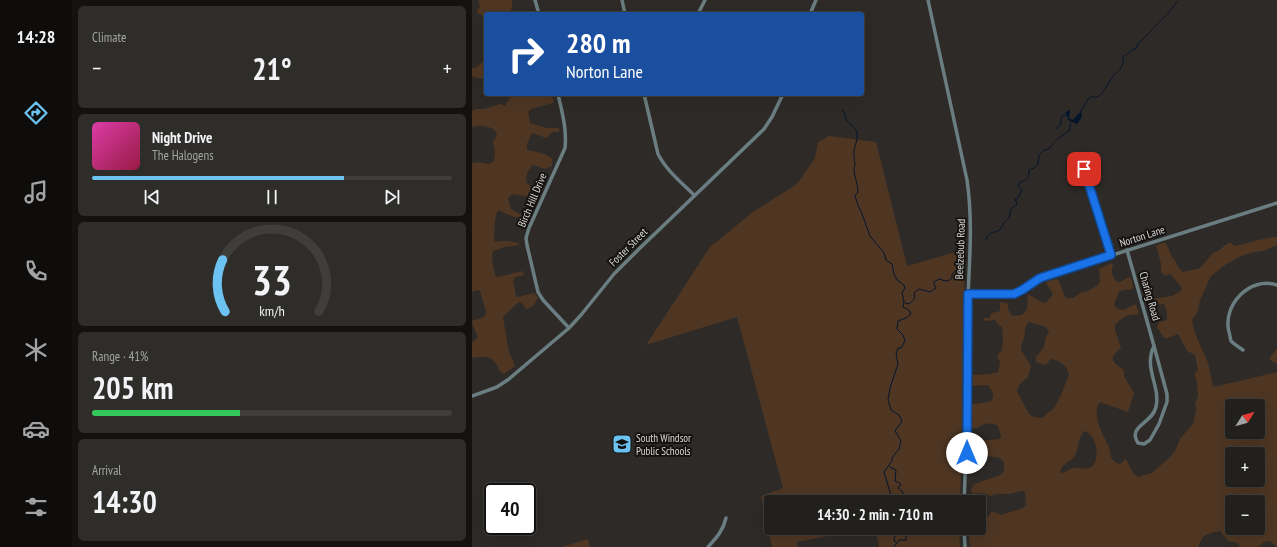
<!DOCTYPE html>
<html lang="en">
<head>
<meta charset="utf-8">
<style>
  :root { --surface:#22201d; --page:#2e2d2a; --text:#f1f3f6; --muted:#a2a3a4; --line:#3f3e3b; --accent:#6cc3f2 }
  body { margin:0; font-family:"PT Sans Narrow",sans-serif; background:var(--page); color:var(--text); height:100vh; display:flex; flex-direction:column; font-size:15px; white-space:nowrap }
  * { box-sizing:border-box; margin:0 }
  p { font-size:13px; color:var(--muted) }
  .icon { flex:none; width:22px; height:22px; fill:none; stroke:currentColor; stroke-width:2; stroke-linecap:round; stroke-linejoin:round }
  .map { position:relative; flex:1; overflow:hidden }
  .drawer { display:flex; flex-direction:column; gap:6px; padding:6px; background:#131210; width:400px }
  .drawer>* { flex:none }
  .hud { position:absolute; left:12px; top:12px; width:380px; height:84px; border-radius:4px; box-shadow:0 4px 16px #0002,0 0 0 1px var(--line); background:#1a4fa0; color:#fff; overflow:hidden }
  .needle { width:26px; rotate:53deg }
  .controls { position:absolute; left:753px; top:399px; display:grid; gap:8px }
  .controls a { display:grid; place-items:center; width:40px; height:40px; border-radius:4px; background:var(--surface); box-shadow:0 4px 16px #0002,0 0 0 1px var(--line); font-size:20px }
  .speed { position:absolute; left:12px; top:483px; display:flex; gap:8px; font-size:20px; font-weight:700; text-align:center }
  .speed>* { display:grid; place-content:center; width:52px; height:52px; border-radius:50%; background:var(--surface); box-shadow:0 4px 16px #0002,0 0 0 1px var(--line); line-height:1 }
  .speed .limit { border:2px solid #111; border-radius:6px; background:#fff; color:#111 }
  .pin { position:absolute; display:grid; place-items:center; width:34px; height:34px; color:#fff; margin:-17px; border-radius:8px; box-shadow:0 2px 6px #0006 }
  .me { position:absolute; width:44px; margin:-22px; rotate:0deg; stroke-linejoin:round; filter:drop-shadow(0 0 3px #0008) }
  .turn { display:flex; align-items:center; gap:14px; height:84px; padding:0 16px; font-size:18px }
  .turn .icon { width:52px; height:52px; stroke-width:2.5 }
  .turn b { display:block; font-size:28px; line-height:34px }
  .big { font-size:30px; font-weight:700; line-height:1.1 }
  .drawer .card { flex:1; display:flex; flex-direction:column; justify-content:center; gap:6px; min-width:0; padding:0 14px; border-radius:6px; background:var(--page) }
  .drawer .dial { align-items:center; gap:0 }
  .dial svg { height:104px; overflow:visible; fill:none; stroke:var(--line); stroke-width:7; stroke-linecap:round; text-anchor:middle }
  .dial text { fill:var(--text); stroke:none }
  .song { display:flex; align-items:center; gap:12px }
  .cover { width:48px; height:48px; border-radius:6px; background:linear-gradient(135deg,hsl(320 70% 55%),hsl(340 70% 35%)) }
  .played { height:4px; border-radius:2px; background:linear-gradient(90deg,var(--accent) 70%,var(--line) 70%) }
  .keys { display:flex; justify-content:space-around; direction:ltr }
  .heat { display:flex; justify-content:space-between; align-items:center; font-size:22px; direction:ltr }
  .charge { height:6px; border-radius:3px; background:linear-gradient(90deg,#34c759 41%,var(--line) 0) }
  .trip { position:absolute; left:292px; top:495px; width:222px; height:40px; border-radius:4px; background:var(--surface); box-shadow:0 4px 16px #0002,0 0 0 1px var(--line); font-weight:700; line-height:40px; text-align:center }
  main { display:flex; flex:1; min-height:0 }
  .tabs { display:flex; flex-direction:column; width:72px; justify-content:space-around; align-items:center; background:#0e0d0c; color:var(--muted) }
  .tabs .icon { width:28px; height:28px }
  .tabs .selected { color:var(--accent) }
  .tabs b { font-size:18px; color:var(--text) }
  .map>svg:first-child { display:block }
  .green { fill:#4e3623; fill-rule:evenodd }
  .water { fill:#04152c }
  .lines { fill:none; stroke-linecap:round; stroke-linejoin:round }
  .stream { stroke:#04152c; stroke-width:1 }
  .minor { stroke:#6a7d81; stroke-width:3.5 }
  .route-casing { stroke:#114b97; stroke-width:10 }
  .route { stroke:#1a73e8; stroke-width:7 }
  .labels { text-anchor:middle; stroke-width:4; stroke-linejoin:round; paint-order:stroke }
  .street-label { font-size:11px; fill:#dcdad8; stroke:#141311 }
  .poi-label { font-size:11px; fill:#dcdad8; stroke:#141311; text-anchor:start }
</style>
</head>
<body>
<main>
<nav class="tabs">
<b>14:28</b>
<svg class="icon selected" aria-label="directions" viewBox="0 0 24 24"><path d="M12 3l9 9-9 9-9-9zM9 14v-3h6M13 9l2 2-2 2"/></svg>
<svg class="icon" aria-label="music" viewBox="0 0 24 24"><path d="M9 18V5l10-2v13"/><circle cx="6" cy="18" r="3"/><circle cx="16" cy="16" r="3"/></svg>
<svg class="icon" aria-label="phone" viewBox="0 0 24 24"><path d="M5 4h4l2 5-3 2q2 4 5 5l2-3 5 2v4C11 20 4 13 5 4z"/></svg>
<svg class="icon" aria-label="climate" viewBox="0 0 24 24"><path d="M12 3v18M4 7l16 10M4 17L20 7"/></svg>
<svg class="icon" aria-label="car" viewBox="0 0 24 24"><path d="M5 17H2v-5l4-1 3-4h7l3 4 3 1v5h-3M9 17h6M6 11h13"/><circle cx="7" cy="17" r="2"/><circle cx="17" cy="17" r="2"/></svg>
<svg class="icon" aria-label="filters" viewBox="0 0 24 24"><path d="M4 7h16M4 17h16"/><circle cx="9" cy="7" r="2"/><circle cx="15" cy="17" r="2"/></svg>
</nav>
<section class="drawer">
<div class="card"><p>Climate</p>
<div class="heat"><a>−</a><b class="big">21°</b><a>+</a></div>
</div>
<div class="card">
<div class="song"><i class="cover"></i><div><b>Night Drive</b><p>The Halogens</p></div></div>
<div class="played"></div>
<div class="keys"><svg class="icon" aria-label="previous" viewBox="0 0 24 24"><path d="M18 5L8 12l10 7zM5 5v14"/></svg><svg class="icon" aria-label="pause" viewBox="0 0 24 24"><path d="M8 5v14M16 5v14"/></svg><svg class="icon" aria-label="next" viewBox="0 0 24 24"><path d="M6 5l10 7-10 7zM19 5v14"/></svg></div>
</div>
<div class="card dial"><svg viewBox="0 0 100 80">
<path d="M14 69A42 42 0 1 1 86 69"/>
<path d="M14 69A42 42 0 0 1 12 29" stroke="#6cc3f2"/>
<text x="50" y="56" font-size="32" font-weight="700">33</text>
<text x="50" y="72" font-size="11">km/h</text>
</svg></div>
<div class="card"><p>Range · 41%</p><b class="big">205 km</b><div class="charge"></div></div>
<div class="card"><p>Arrival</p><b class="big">14:30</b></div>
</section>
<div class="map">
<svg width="805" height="547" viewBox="0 0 805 547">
  <rect width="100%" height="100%" fill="#2d2a27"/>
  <g class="green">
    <path d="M6,0H40V8L37,14H14V38C11,30 16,24 9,14H6L5,11L8,6Z"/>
    <path d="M14,57V77C8,80 6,78 0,76V68C6,69 11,61 14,57Z"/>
    <path d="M40,94H55L57,97L61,96L68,97L79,94L82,101L81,103L59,109L56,112L58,123L75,128H86L88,130L86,132H80L74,138L60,133L55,144V150C61,151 77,154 80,159C81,161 80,164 80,166C72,171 68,167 61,165C56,170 53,176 55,183L59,187L65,190C59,200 52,195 41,194L36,198L39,209L53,217V219C45,218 34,215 27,210L25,212L23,220L22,241C30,242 42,239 48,245L33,247L21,251L20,259L23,275L26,277L51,271L52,275L43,277L41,280L44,296L45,297L62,293L66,297C64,303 60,308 54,309L50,303L47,302L31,317L37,352L43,366L32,374C26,371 27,368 24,364C19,354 9,357 0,358V343L6,337C4,333 0,324 0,321C5,318 13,320 14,312L8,291L5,290L0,292V163L6,162L16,164L22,161L23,152L21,142L25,135L22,129C14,126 8,125 0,127V111L4,109H12L28,104L33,106Z"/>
    <path d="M357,136L404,142L435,266L494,249C489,333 492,418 488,502H299V528H388L377,532L325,542L327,547H300L289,496L311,488L265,317L174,345L238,247L281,212L325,184L343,158L346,142Z"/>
    <path d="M802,237H805V245L791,251L782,252L769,256L753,265L739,276L728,300L726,311L720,320C722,333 728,344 733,356C738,366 739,376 741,387L805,372V547L798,541L792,542L786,547H768L766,543L756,541L748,531C734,534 731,534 726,547H498L496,528H507V519L516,517L520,511L529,515L551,508L554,505L553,493L552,491C547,491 546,492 542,493C534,496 528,491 519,496L511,493L501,494L499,491L500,487L503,484L528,475L532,471V464L531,461L528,458L503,454C506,437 513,441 528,439L529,436L526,426C520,422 511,423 506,428H500L498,421L500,403L505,404L519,401L521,397V393L516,385L499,386L498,376L500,375L518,374L526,372L528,362L525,356L530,350L531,340L530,327L527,325L523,320L513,321L511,318H517L520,313L528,311V303L530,302L536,304V309L540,316L550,315L555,309L556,294L571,303L575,302L581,294L574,283L576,281L585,279L587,281L593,297L595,298H601L610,292L616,291L626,285L628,281L627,269L640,263L641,265C639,271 640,277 645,282H648L655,278L658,277L660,281L661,288C657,291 652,289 647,292L642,304L645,309L652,310L663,304L667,312L665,315C656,313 649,319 643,325V330L649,348C647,351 643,352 642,355C637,361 648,367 652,370V376L662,393L656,412L628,402C618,413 632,436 637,447C638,451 638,456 640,459C642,462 645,463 648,464L654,459L661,473L666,477L680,473L696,459L703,451L708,439L721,424L724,410L723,404L726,396L725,382L723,376V373L726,370L723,355L715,351L706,334L696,338H692L685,327L687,322L695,320V312L692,304L681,305L680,299L700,296L709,291L710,288L699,275L697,274L693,276L689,272V264L684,246L690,243H694L700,257L703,260L706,267L711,272L728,268L741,253L746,251L756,243H759L763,246L767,245L786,240ZM556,322L574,327L577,332L574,337L572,347L564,357V362L573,365L579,359L586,361L592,365L595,369L597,375L589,395L582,408L570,418L562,417L557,414L545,391L548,384L556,377L559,366L549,350V346L552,339L553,328ZM760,406H786V432H760ZM613,431C625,435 629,461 619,467C612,471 607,466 601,468C596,469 594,473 589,473L588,471C590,465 597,462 602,457C608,450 605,436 613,431ZM760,454H786V480H760ZM760,502H786V528H760Z"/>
    <path d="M805,348V364L797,359Z"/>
    <path d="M403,528H487L488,547H407Z"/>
    <path d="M116,539L118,547H90Z"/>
  </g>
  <path class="water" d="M597,110L598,111L597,118L601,120L609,111L610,117L605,124L596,120L595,115L593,113Z"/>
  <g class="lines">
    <g class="stream">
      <path d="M370,110L373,114C372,124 384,124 385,134C386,142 381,148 382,155C382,159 383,162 383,165C382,169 382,166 382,171C383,178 386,185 386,192L383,196L387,208L389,211L398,236L412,253L414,260L420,264L422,274L425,280L432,285L433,288L430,293L432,301L431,307L437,310L439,314L434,318L426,321L425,329L431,335L433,341L429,348H426L424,354L426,364L418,388L416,400L419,410L427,415L430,421L423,431L429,441L427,449L420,458V461L412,472L421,502"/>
      <path d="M609,111L617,98L619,97H626C632,92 636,85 639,79C643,71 653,70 651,57C656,54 659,50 664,48L666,44L697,12L706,1"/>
      <path d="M584,129L589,124V119L590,116L595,115"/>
      <path d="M514,240C516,232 522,233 528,230L532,223L537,218L539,209L545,204L543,199L546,198L550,190L546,186L549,181C556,182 557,176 557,170L562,168L566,164L567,156L571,151L578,148C583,140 589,136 597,131L599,122"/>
      <path d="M433,303L437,304C441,301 444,298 442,293L447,289L458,292L464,288L462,284V282L467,279C473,281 476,282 480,278V274L490,265L489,262L494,258"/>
      <path d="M418,467L424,470L423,481L429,484L426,488L431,492L430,496L434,502"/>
      <path d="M424,543L422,540L425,528"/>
      <path d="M422,547L427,540H434L435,528"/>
    </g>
    <g class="minor">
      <path d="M63,0L67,14"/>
      <path d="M150,0L153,14"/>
      <path d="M456,0L495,180C502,227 496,275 495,323C494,382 495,442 492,502"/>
      <path d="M226,14L233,0"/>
      <path d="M338,14L344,0"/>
      <path d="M86,94C90,112 95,129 93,148L57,228L54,238L55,245L66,292L71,300L97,328"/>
      <path d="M172,94L186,154C194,170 209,182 222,195"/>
      <path d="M612,169L639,255"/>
      <path d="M655,250L682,346"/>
      <path d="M496,294H542L550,290L568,278L805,203"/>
      <path d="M682,346L695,394V402L687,424L678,440L672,444L666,443C655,426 680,424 684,407C689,387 671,368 682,346Z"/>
      <path d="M771,350C768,348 762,344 759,341C758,338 758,334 757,332C750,305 778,276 805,285"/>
      <path d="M0,396L25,387L37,379L97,328L109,315L142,274L167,249L292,129L300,117L311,94"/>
      <path d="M492,528L493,547"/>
      <path d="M236,547C244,538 251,531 254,518"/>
    </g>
  </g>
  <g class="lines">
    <defs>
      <path id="route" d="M495,453L496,294H542L550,290L568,278L639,255L612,169"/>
    </defs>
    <use href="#route" class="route-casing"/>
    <use href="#route" class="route"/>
  </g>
  <defs>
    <symbol id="school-square" viewBox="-11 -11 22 22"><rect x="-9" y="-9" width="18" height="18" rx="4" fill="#6cc3f2" stroke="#141311"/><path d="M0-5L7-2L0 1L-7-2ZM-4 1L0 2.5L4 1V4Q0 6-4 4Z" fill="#111"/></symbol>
  </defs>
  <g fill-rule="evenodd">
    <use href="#school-square" x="139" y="433" width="22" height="22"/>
  </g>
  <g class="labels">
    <g class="street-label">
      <text transform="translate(60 200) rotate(-67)" y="4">Birch Hill Drive</text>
      <text transform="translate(670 236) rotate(-18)" y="4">Norton Lane</text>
      <text transform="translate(156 247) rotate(-45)" y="4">Foster Street</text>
      <text transform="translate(488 249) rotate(-88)" y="4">Beelzebub Road</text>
      <text transform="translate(678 296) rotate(74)" y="4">Charing Road</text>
    </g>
    <g class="poi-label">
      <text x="164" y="442">South Windsor<tspan x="164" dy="13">Public Schools</tspan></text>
    </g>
  </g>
</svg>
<div class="controls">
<a><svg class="needle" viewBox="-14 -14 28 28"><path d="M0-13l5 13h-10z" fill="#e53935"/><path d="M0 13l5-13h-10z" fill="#a2a3a4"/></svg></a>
<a>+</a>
<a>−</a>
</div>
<div class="speed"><div class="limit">40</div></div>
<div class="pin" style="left:612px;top:169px;background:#d93025"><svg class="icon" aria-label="arrive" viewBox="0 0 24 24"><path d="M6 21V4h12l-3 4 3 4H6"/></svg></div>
<svg class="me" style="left:495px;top:453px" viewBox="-20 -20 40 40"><circle r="19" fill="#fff"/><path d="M0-13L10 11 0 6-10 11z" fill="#1a73e8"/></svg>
<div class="trip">14:30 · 2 min · 710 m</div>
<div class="hud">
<div class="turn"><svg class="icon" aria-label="right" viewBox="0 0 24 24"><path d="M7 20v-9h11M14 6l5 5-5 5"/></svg><div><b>280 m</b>Norton Lane</div></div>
</div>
</div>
</main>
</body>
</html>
